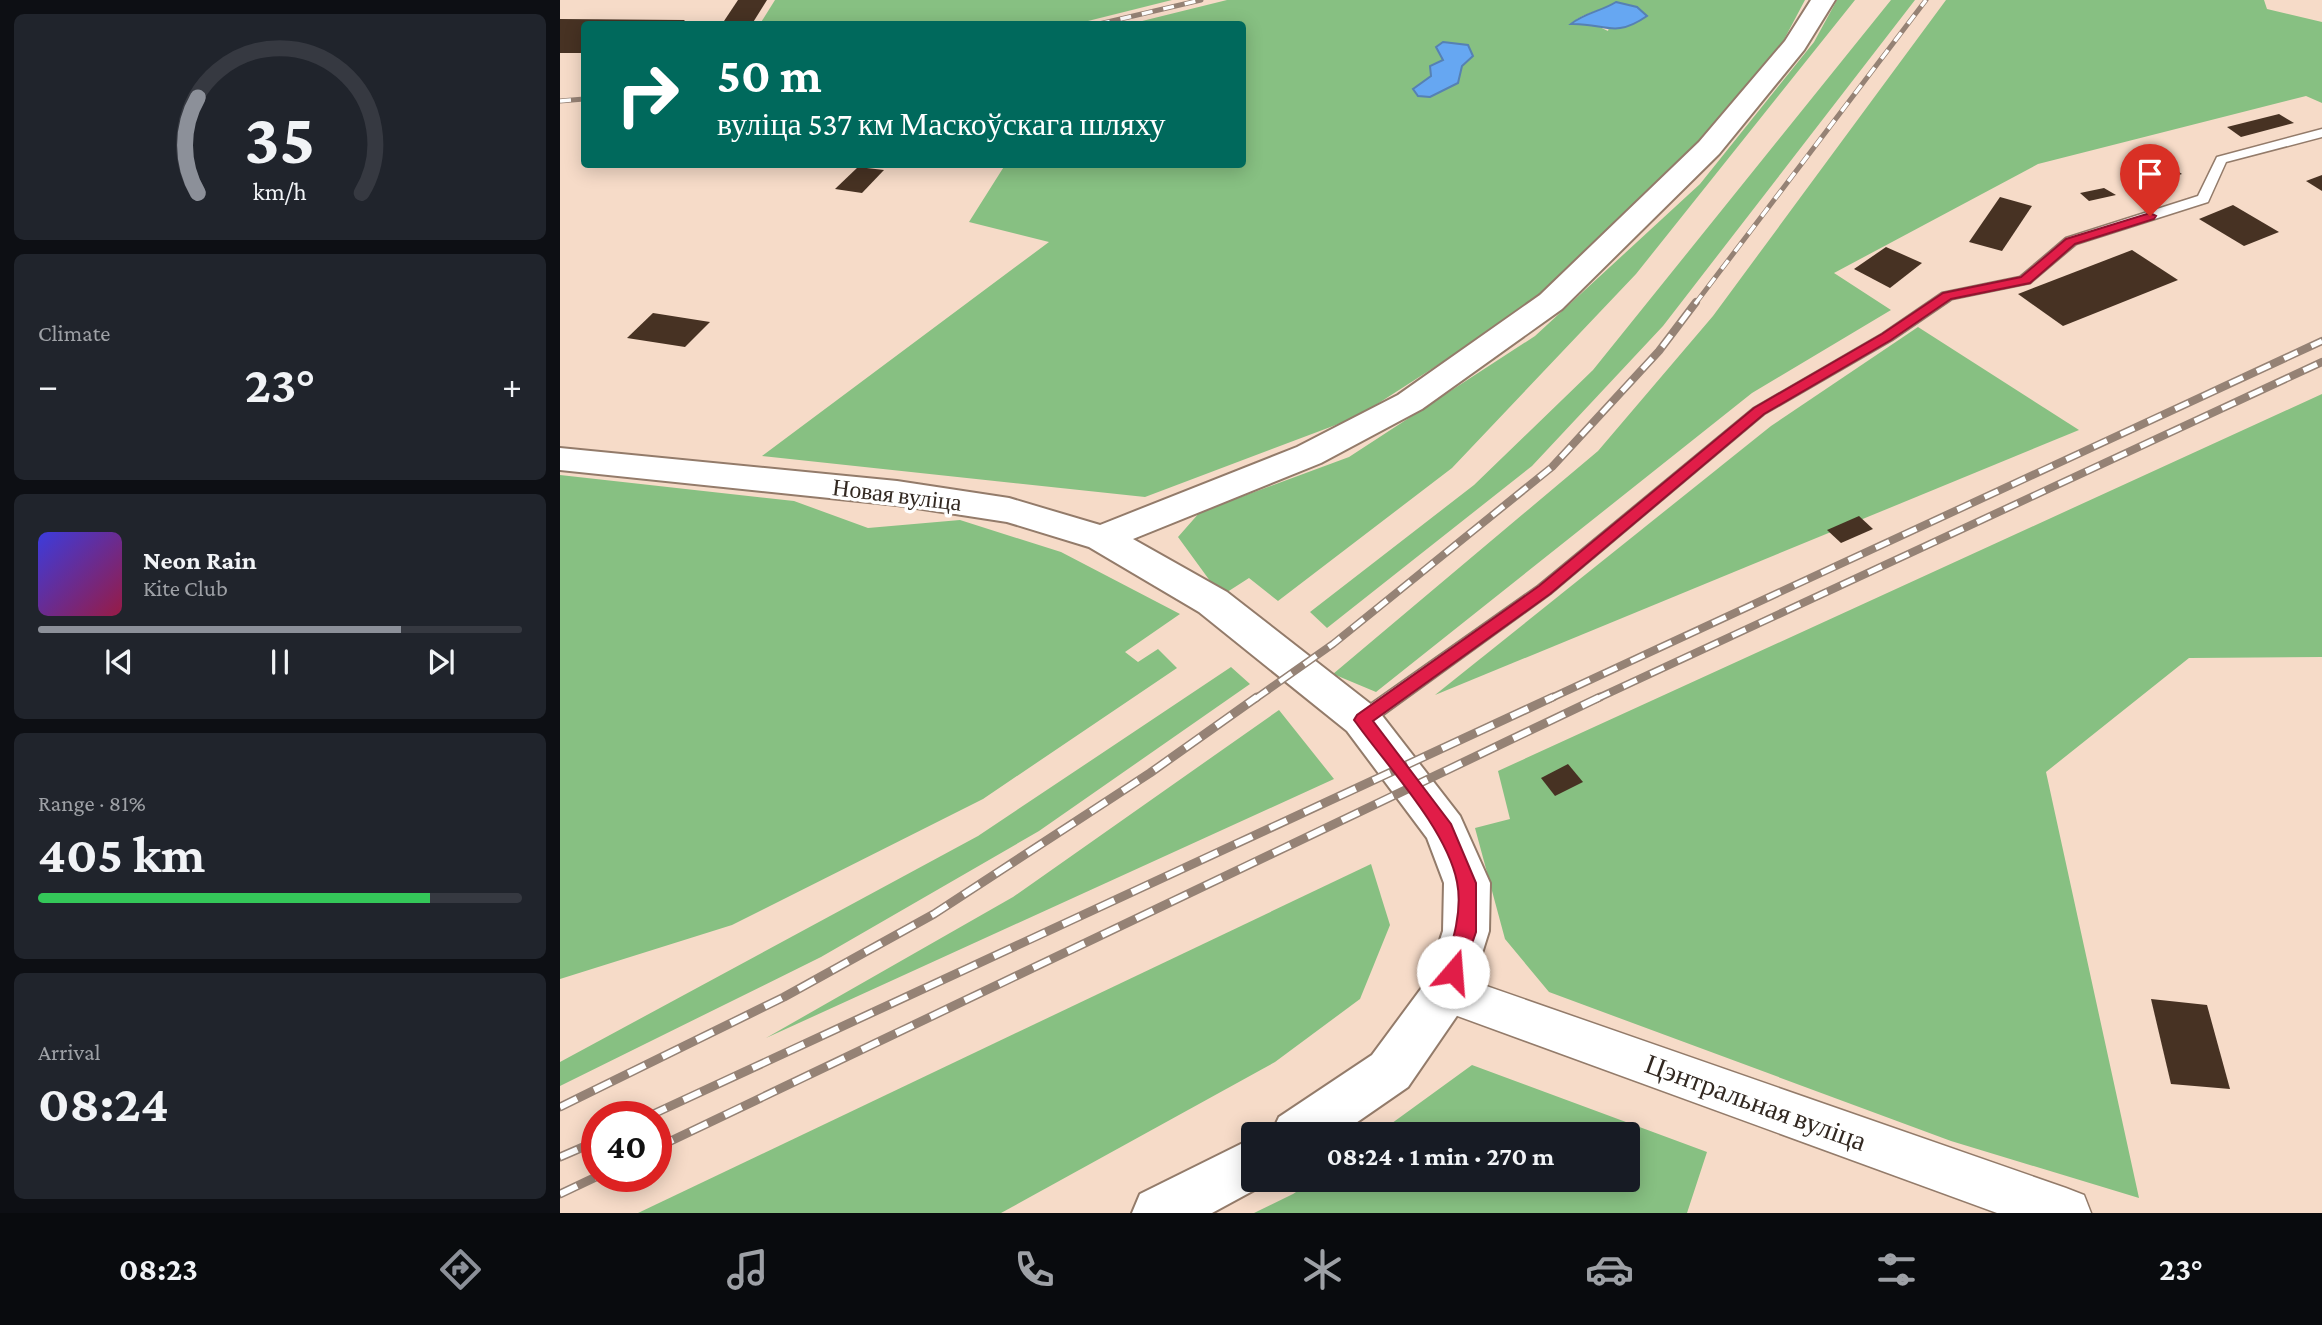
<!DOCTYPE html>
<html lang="en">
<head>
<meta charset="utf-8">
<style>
  :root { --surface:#171b24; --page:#20242c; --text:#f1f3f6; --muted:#9ea1a6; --line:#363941; --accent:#8c9099 }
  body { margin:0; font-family:"Crimson Pro",serif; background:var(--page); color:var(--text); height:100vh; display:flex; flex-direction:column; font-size:26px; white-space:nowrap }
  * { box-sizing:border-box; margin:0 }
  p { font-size:23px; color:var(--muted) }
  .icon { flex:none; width:38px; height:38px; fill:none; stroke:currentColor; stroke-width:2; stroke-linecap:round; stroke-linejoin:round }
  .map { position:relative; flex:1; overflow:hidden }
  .side { display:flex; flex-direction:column; gap:14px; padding:14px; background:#0d0f14; width:560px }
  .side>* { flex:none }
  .top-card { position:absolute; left:21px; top:21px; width:665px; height:147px; border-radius:7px; box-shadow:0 4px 18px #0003; background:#00695c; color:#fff; overflow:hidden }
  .speed { position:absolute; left:21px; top:1101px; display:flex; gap:14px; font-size:35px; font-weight:700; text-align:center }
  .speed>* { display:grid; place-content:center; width:91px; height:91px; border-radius:50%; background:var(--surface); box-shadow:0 4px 18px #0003; line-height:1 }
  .speed .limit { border:10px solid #d22; background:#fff; color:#111 }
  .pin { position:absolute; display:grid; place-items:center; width:60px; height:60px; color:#fff; margin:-72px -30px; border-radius:50% 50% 50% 0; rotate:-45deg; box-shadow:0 0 7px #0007 }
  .pin .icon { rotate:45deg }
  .me { position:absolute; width:77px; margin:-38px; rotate:18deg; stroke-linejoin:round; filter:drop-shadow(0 0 5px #0008) }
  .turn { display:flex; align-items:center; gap:24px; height:147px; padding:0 21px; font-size:32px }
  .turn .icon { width:91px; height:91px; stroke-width:2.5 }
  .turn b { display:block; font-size:49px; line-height:60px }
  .big { font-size:52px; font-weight:700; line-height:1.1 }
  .side .widget { flex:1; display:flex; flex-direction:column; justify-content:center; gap:10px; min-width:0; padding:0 24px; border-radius:10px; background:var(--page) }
  .side .dial { align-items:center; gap:0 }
  .dial svg { height:182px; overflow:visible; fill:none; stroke:var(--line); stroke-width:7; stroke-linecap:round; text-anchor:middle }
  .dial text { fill:var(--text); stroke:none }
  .song { display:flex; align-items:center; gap:21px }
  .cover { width:84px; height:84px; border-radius:10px; background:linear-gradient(135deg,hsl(240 70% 55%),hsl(340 70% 35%)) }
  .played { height:7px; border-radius:4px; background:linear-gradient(90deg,var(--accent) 75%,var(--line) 75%) }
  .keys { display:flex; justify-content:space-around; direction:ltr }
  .heat { display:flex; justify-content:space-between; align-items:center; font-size:38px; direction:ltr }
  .charge { height:10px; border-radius:5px; background:linear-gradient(90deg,#34c759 81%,var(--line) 0) }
  .trip { position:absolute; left:681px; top:1122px; width:399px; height:70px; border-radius:7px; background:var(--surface); box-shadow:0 4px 18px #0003; font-weight:700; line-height:70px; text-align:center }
  .dock { display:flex; height:112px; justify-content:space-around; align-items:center; background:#090b0e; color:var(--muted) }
  .dock .icon { width:49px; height:49px }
  .dock .current { color:var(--accent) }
  .dock b { font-size:32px; color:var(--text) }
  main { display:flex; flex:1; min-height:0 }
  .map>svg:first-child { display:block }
  .green { fill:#87c082; fill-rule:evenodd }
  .water { fill:#66a7f2; stroke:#5681b3; stroke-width:2 }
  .building { fill:#473223 }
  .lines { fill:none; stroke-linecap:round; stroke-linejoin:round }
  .lane-casing { stroke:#937b6a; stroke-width:3 }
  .street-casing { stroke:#937b6a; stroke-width:3 }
  .secondary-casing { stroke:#937b6a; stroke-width:4 }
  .lane { fill:#fff; fill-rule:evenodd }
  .street { fill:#fff; fill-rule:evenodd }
  .secondary { fill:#fff; fill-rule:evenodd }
  .rail-far2-casing { stroke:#958275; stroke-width:5 }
  .rail-far1-casing { stroke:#958275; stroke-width:8 }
  .rail-casing { stroke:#958275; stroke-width:9 }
  .rail-far2 { stroke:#fff; stroke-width:3.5; stroke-dasharray:11; stroke-linecap:butt }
  .rail-far1 { stroke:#fff; stroke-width:5; stroke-dasharray:15; stroke-linecap:butt }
  .rail { stroke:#fff; stroke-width:6; stroke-dasharray:19; stroke-linecap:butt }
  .route { fill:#e11d48; stroke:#92132f; stroke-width:2 }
  .labels { text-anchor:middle; stroke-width:7; stroke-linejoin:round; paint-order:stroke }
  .street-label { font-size:24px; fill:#322821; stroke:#fff }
  .near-street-label { font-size:28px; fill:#322821; stroke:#fff }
</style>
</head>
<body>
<main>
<section class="side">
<div class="widget dial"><svg viewBox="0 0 100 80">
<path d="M14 69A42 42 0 1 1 86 69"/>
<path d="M14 69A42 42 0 0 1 14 27" stroke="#8c9099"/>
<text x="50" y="56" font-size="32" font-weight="700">35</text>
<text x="50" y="72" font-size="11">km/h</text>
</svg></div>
<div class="widget"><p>Climate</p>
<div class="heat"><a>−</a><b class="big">23°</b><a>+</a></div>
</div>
<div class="widget">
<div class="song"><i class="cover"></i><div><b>Neon Rain</b><p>Kite Club</p></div></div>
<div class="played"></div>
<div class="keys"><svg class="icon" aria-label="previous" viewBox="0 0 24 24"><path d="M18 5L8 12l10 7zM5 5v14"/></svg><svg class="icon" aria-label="pause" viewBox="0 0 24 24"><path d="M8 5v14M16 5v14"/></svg><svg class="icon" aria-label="next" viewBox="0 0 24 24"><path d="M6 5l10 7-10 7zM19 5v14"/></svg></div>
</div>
<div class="widget"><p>Range · 81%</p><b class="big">405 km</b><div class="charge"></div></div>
<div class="widget"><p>Arrival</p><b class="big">08:24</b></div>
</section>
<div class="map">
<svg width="1762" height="1213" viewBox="0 0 1762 1213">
  <rect width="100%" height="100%" fill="#f6dbc8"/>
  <g class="green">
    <path d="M215,0H612L516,24H200Z"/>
    <path d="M667,0H1245L1218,51L1145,135L965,309L797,417L585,497L202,456L489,242L409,222L445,165L682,164V24H570ZM1056,2L1048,31L1031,23H1012C1024,12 1042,11 1056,2ZM877,46L913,56L902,66L898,83L853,89L871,76L883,60Z"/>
    <path d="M1277,0H1295L1076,274L892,468L718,601L689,578L661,596L618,537L640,512L789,457L975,336L1140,184L1254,42Z"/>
    <path d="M1331,0H1355L1103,326L972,466L767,628L750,612L914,485L1033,370Z"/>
    <path d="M1386,0H1704L1707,9L1762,22V103L1746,96L1478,164L1274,273L1331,310L1192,393L816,692L773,674L1038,451L1153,316Z"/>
    <path d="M1358,327L1519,430L875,695L1211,426Z"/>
    <path d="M1762,394V657L1629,658L1486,772L1579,1198L1391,1141L989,992L945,939L915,828L950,819L938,771Z"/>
    <path d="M0,475L234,501L308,528L400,520L501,552L620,614L565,652L578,662L598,649L617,668L423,799L172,925L0,979Z"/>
    <path d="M671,667L690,684L479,831L261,957L0,1086V1062L418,836Z"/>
    <path d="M719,710L774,779L206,1038L453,897Z"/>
    <path d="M811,864L830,925L800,999L715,1062L441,1213H78Z"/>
    <path d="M912,1065L1147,1152L1127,1213H694L733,1194L754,1180H1068V1134H817Z"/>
  </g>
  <g class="water">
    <path d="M1056,2L1077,7L1087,16C1054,39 1045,23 1011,24C1024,13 1042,11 1056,2Z"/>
    <path d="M883,42L908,45L913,56L902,66L898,83L870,97L858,96L853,89L871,76L870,66L883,60L876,47Z"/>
  </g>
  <g class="building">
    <path d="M178,0H207L192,24H162Z"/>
    <path d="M0,19L125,20L121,24H24V53H0Z"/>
    <path d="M1719,114L1734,123L1681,137L1667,127Z"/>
    <path d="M1610,166L1622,174L1600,181L1588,173Z"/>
    <path d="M298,167L324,170L302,193L275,189Z"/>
    <path d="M1762,175V191L1746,181Z"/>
    <path d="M1544,188L1556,195L1529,201L1520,193Z"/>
    <path d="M1440,197L1472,206L1442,251L1409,242Z"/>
    <path d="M1673,205L1719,232L1684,246L1639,219Z"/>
    <path d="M1326,247L1362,263L1330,288L1294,269Z"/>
    <path d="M1572,250L1618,280L1503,326L1458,294Z"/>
    <path d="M93,313L150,322L125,347L67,338Z"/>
    <path d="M1299,516L1313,529L1281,543L1267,530Z"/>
    <path d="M1008,764L1023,782L995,796L981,778Z"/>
    <path d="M1591,999L1647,1005L1670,1089L1611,1084Z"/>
  </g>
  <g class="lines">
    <defs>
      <path id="lane" d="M1762,129V137L1666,162L1648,202L1516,244L1470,283L1392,299L1332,340L1204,414L990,594L809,725L802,727L795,725L793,720L795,715L978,586L1194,408L1322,334L1382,293L1460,277L1506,238L1638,196L1657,157Z"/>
      <path id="street" d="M886,972L1506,1188L1524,1195L1531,1213H1437L870,1006L863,992L870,978Z"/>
      <g id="secondary">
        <path d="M1251,0H1275L1244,50L1159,154L1002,309L862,409L761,463L573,539L667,592L817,709L900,816L930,883L929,931L910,992L903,1007L848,1087L780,1134H711L719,1117L812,1055L866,982L883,931L884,883L867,838L787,731L639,612L529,547L447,522L337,505L0,470V448L337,481L449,498L540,525L737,447L838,395L980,295L1139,142L1225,41Z"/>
        <path d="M693,1138V1180L711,1181L652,1213H572L580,1194Z"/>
      </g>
    </defs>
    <use href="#lane" class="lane-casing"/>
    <use href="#street" class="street-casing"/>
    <use href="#secondary" class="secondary-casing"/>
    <use href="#lane" class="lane"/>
    <use href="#street" class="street"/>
    <use href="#secondary" class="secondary"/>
    <defs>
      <g id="rail-far2">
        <path d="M539,24L641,0"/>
        <path d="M0,101L24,99"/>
        <path d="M1135,304L1366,0"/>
      </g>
      <g id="rail-far1">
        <path d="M695,699L773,644L992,467L1099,351L1136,302"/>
        <path d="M989,699L1762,341"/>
        <path d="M1036,699L1762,362"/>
      </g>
      <g id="rail">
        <path d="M0,1107L224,997L374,914L590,773L697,697"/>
        <path d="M89,1116L993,697"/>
        <path d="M96,1148L1040,697"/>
        <path d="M0,1157L37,1141"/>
        <path d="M0,1194L38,1176"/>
      </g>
    </defs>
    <use href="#rail-far2" class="rail-far2-casing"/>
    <use href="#rail-far1" class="rail-far1-casing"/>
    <use href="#rail" class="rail-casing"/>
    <use href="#rail-far2" class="rail-far2"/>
    <use href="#rail-far1" class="rail-far1"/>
    <use href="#rail" class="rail"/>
  </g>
  <path class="route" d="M1590,213L1596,216L1594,219L1515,244L1470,283L1391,299L1331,340L1204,414L990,594L813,721L891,824L916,883V932L900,978L893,980L886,978L883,972C892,944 903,912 897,882C887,830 828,767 797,724L794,720L797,715L979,586L1194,408L1322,334L1383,293L1461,277L1506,239Z"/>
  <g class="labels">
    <g class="street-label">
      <text transform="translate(337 495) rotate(7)" y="8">Новая вуліца</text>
    </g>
    <g class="near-street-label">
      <text transform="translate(1196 1102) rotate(20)" y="10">Цэнтральная вуліца</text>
    </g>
  </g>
</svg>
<div class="speed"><div class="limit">40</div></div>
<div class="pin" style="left:1590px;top:216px;background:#d93025"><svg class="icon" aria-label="arrive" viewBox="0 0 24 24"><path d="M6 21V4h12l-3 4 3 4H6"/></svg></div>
<svg class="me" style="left:893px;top:972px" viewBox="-20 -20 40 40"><circle r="19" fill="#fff"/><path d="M0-13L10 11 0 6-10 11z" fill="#e11d48"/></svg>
<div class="trip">08:24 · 1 min · 270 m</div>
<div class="top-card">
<div class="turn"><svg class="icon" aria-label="right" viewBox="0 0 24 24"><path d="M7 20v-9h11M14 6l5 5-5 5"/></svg><div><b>50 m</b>вуліца 537 км Маскоўскага шляху</div></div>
</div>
</div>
</main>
<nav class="dock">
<b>08:23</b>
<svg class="icon current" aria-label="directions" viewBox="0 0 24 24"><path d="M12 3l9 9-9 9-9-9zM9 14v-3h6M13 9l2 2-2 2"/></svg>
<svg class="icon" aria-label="music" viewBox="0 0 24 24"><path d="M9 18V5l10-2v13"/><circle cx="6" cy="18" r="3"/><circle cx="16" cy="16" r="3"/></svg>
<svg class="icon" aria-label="phone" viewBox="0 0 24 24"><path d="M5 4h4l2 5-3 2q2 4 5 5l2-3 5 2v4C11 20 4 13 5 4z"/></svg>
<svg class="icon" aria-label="climate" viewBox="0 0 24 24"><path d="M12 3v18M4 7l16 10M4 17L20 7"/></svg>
<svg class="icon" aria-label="car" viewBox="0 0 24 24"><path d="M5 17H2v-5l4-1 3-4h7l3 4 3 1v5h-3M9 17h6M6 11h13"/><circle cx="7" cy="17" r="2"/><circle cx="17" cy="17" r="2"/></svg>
<svg class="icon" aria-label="filters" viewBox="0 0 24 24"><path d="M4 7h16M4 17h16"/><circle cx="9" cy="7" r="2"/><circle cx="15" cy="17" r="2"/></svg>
<b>23°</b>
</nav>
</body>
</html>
